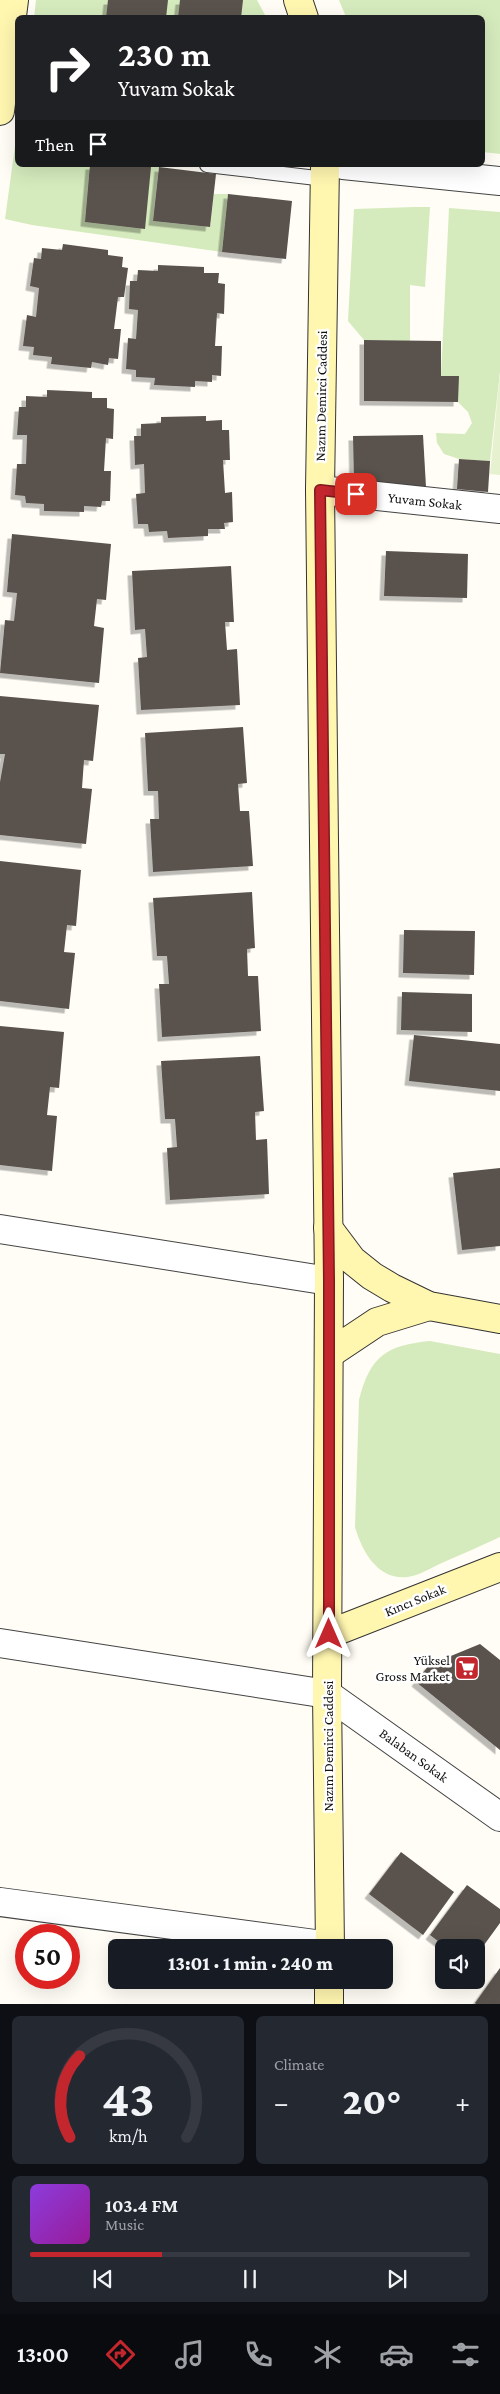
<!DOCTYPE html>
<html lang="en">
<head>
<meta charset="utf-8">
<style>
  :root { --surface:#171b24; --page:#242831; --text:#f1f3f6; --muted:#9ea1a6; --line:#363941; --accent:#c4262e }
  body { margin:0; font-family:"Crimson Pro",serif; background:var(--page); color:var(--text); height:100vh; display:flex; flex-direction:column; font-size:19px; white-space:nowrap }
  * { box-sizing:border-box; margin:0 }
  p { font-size:16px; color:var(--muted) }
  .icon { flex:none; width:28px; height:28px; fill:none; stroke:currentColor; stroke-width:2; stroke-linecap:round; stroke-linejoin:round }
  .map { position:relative; height:2004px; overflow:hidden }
  .details { display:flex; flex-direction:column; gap:12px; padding:12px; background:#0d0f14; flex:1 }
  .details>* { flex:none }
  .hud { position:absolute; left:15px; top:15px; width:470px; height:152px; border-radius:8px; box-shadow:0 5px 20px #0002; background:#202124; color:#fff; overflow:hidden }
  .fabs { position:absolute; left:435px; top:1939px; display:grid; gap:10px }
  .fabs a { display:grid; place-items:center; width:50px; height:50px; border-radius:8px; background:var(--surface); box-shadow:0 5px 20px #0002; font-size:25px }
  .speed { position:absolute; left:15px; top:1924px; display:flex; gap:10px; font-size:25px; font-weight:700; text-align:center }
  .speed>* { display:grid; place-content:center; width:65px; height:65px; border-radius:50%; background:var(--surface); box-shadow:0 5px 20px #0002; line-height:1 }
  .speed .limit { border:8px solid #d22; background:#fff; color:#111 }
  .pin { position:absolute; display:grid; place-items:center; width:42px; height:42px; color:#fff; margin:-21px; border-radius:10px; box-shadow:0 2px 8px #0006 }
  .me { position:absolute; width:55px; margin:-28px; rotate:0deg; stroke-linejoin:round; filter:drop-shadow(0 0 4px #0008) }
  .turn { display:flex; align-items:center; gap:18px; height:105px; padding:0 20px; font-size:22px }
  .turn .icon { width:65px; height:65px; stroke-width:2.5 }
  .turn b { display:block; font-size:35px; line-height:42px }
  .then { display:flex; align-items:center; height:48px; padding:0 20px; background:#0003; gap:10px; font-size:19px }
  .big { font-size:38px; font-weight:800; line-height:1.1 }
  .details .widget { flex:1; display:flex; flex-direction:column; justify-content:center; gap:8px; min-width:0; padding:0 18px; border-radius:8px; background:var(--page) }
  .details .dial { align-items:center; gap:0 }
  .dial svg { height:130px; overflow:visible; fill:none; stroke:var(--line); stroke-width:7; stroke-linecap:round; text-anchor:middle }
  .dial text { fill:var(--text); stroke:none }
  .song { display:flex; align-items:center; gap:15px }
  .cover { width:60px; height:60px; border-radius:8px; background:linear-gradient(135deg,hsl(270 70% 55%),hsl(300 70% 35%)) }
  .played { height:5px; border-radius:2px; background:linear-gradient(90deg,var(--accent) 30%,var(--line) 30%) }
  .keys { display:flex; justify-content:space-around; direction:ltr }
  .heat { display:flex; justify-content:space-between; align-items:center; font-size:28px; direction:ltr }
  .details .tiles { flex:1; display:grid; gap:12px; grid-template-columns:1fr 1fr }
  .widget:last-child { grid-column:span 2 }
  .trip { position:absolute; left:108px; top:1939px; width:285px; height:50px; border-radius:8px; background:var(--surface); box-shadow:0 5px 20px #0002; font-weight:800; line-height:50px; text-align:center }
  .tab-bar { display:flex; height:80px; justify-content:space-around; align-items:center; background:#090b0e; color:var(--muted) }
  .tab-bar .icon { width:35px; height:35px }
  .tab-bar .on { color:var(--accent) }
  .tab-bar b { font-size:22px; color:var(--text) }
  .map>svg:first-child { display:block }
  .green { fill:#d5ebbd }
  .pitch { fill:#e6f2cf }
  .building { fill:#5a524d; filter:url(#shadow) }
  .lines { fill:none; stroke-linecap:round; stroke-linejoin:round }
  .service-casing { stroke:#444; stroke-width:16 }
  .minor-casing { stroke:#444; stroke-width:30 }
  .secondary-casing { stroke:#333; stroke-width:30 }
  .service { stroke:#fff; stroke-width:14 }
  .minor { stroke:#fff; stroke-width:28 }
  .secondary { stroke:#fff6b0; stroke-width:28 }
  .route-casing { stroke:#7f191e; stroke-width:12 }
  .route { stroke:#c4262e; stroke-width:9 }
  .labels { text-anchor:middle; stroke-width:5; stroke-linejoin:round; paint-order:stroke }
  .street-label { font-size:14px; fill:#111; stroke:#fff }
  .poi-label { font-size:14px; fill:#111; stroke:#fff; text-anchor:end }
</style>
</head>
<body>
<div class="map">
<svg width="500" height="2004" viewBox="0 0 500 2004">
  <defs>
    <filter id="shadow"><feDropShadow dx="-4.5" dy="4.5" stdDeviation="0" flood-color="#0004"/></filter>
  </defs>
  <rect width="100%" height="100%" fill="#fffdf5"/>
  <g class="green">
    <path d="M36,0H257L266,17L34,18Z"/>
    <path d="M339,0H500V154L483,152L482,18L346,17Z"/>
    <path d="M17,131L18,165H159L153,221L210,227L214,194H228L222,252L32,225L5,219Z"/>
    <path d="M415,207H430L425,287L410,285V341L364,340L348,321L354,209Z"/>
    <path d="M449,208L500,212V372L490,461L459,459L444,454L437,443L436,433L465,434L472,423L468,412L458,402V376H441Z"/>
    <path d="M430,1341L500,1354V1537C481,1546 462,1554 444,1562C435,1566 425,1572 416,1575C382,1586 363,1555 355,1527L359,1400C370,1356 387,1345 430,1341Z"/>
  </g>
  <path class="pitch" d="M500,372V475L490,474Z"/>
  <g class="building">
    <path d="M108,0H168L166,18H106Z"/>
    <path d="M180,0H243L241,18H178Z"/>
    <path d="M90,165L151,167L145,229L85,222Z"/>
    <path d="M159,167L216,174L210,227L153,221Z"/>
    <path d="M228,194L292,201L286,259L222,252Z"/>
    <path d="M63,244L108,250V255L123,257L122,267L128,268L124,297H118L114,329H121L118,359L109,358L108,365L92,362L91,368L51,364L52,357L33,355L34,347L23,346L27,315L36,317L39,288L30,286L34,258L41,259L42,248L62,250Z"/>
    <path d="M158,265L204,267V273H219L218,283L225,284L224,314L217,313L215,346H222L221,376L212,375V382L195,381V387L154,385L155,378L136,377V370L126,369L128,338L136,339L138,310L129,309L130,281H137L138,270L158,271Z"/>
    <path d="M364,340L441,341V376H459L458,402L364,401Z"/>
    <path d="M47,390L92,392V398H107V408L114,409L113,439L106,438L104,471H111L110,501H102L101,507L84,506V512L44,511V504L26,503L25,496L15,495L17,464H26L27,435H17L19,407H26V396L47,397Z"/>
    <path d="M206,416V421L222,420V430H229L230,460H223L225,493L232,492L233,522L224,523L225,529H208V536L168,538L167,531L149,532L148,524H138L136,494L145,493L144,464L135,465L134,436H141V424L161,423V417Z"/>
    <path d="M423,435L426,487L354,481L353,436Z"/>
    <path d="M459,459L490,461L488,492L457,489Z"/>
    <path d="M12,534L111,544L106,600L97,599L94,626L104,628L99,683L0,673L5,620L14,621L17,593L7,592Z"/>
    <path d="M386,551L468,554L467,598L384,596Z"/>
    <path d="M231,566L234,622H225L227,650L237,649L240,705L141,710L138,658L147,657L145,629L135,630L132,571Z"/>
    <path d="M0,696L99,705L93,761L84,760L82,788L92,789L86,844L0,835V782L5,754H0Z"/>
    <path d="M243,727L247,783L238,784L240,811H249L253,866L153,872L150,819H159L158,791H148L145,733Z"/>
    <path d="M0,861L81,870L76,926L67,925L64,952L75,953L69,1009L0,1001Z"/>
    <path d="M252,892L255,948L247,949L248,976H258L261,1031L162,1037L159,984H169L167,956H157L153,898Z"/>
    <path d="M404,930L475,931L474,975L403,973Z"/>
    <path d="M402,992L472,994V1032L401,1030Z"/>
    <path d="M0,1026L64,1032L59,1088L50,1087L47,1115L57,1116L52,1171L0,1165Z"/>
    <path d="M414,1035L500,1044V1091L409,1081Z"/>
    <path d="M260,1056L264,1111L255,1112L256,1140L267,1139L269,1194L170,1200L167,1148L177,1147L175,1119H165L161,1061Z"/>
    <path d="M500,1168V1246L462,1250L453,1173Z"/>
    <path d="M480,1644L500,1660V1750L416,1682L429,1665Z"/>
    <path d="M401,1852L454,1892L423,1935L369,1894Z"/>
    <path d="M467,1885L500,1909V1923L476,1956V1948H447L430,1935Z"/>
    <path d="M500,1968V2004H476L475,2003Z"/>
  </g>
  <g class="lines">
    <defs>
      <path id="service" d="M207,165L325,179"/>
      <g id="minor">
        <path d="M343,165L500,181"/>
        <path d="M320,490L500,509"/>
        <path d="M0,1229L329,1281"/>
        <path d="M0,1643L327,1694L500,1817"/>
        <path d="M0,1902L330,1946"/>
      </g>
      <g id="secondary">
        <path d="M298,0L304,18"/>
        <path d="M0,111L14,0"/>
        <path d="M325,165L320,490L329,1281L327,1694L330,1948"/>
        <path d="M328,1228L352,1260L372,1276L392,1288L429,1306L500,1319"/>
        <path d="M329,1354L377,1322L429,1306"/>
        <path d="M329,1634L500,1567"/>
        <path d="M329,2004V1980"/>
      </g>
    </defs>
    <use href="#service" class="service-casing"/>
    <use href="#minor" class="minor-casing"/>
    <use href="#secondary" class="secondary-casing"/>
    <use href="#service" class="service"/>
    <use href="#minor" class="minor"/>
    <use href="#secondary" class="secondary"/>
  </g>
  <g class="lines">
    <defs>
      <path id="route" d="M329,1634V1281L320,490L356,494"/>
    </defs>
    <use href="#route" class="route-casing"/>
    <use href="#route" class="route"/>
  </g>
  <defs>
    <symbol id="supermarket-square" viewBox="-11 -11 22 22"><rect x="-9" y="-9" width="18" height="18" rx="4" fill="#c4262e" stroke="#fff"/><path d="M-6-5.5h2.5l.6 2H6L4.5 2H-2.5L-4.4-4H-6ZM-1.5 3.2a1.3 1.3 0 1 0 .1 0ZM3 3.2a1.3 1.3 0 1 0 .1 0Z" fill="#fff"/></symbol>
  </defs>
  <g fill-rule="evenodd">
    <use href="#supermarket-square" x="453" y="1654" width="28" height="28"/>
  </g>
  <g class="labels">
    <g class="street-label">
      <text transform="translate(321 396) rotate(-89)" y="5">Nazım Demirci Caddesi</text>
      <text transform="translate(425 501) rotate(6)" y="5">Yuvam Sokak</text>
      <text transform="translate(415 1600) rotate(-22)" y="5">Kıncı Sokak</text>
      <text transform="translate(328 1746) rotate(-90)" y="5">Nazım Demirci Caddesi</text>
      <text transform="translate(414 1755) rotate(36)" y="5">Balaban Sokak</text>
    </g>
    <g class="poi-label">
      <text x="450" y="1665">Yüksel<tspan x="450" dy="16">Gross Market</tspan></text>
    </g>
  </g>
</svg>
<div class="fabs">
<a><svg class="icon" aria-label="sound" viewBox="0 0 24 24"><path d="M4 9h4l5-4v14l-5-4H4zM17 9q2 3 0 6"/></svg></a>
</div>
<div class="speed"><div class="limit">50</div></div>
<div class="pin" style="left:356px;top:494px;background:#d93025"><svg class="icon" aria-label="arrive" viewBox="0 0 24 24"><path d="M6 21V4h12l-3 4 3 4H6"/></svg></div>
<svg class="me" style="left:329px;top:1634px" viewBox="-20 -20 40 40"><path d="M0-17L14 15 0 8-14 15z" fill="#c4262e" stroke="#fff" stroke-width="4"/></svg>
<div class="trip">13:01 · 1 min · 240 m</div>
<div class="hud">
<div class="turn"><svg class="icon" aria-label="right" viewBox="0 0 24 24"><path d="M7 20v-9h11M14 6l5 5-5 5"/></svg><div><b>230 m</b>Yuvam Sokak</div></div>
<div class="then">Then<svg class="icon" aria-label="arrive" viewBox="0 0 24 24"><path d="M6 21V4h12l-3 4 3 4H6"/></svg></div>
</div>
</div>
<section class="details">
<div class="tiles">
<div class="widget dial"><svg viewBox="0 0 100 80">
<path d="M14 69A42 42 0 1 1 86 69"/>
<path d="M14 69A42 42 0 0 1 20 19" stroke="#c4262e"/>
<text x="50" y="56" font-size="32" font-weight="700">43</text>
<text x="50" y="72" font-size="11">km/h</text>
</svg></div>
<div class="widget"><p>Climate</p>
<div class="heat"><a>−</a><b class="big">20°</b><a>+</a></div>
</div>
<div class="widget">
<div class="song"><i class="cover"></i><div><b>103.4 FM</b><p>Music</p></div></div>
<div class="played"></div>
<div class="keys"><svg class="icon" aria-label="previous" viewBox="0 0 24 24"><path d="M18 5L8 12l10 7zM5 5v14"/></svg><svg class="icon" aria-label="pause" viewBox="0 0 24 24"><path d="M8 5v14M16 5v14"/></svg><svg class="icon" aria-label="next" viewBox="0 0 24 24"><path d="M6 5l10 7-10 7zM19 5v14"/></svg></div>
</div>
</div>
</section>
<nav class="tab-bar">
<b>13:00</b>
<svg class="icon on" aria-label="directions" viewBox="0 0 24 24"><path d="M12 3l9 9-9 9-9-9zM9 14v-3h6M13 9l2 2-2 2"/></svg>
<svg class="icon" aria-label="music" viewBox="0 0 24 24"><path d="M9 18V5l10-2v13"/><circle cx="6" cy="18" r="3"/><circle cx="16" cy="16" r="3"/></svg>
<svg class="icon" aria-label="phone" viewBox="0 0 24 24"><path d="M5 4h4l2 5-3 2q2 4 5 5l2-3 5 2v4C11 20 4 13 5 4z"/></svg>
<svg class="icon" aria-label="climate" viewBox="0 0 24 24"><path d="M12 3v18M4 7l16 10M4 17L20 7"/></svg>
<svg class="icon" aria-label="car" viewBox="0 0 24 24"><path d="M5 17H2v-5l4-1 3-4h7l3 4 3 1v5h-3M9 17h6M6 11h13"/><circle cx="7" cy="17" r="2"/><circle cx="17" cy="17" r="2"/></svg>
<svg class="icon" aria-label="filters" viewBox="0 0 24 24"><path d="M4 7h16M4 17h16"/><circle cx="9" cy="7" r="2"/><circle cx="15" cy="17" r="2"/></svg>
</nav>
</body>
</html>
